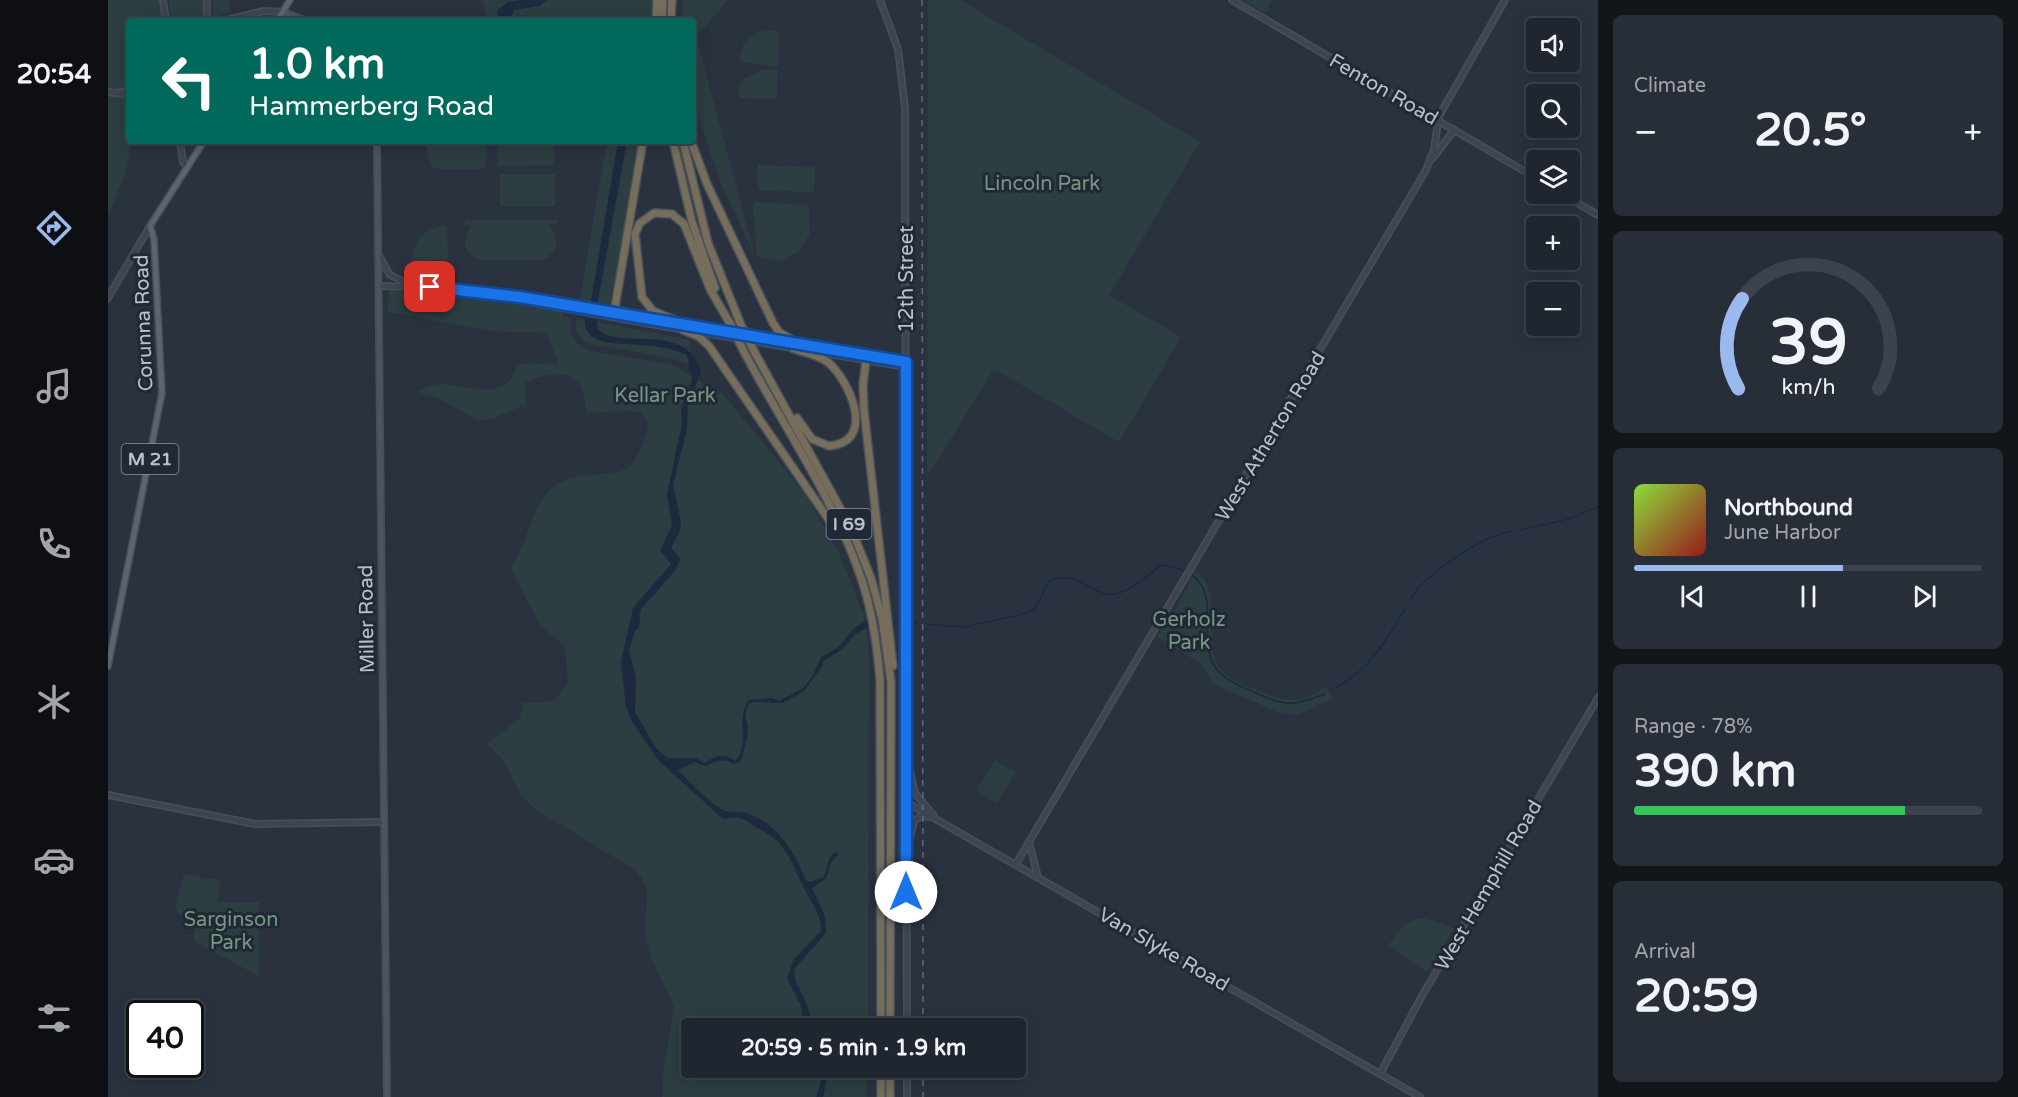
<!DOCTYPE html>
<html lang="en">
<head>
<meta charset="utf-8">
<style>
  :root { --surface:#202630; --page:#282e38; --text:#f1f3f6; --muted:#a2a5ab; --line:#3d434c; --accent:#9bb8ef }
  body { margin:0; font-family:"Varela Round",sans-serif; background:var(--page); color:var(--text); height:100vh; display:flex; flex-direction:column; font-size:22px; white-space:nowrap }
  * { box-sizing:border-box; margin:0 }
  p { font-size:20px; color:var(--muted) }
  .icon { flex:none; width:33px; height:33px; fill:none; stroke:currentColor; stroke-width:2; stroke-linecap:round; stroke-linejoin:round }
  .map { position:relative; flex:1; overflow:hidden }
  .side { display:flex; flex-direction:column; gap:15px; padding:15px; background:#12151a; width:420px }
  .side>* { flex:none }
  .banner { position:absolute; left:18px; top:18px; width:570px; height:126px; border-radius:6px; box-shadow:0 3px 15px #0003,0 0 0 2px var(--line); background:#00695c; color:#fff; overflow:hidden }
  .buttons { position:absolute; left:1418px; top:18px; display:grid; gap:12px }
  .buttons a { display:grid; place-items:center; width:54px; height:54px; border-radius:6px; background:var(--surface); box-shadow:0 3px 15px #0003,0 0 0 2px var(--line); font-size:30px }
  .speed { position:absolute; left:18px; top:1000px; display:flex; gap:12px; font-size:30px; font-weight:700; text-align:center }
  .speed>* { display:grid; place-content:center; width:78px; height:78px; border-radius:50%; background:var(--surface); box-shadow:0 3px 15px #0003,0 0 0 2px var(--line); line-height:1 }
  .speed .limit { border:3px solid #111; border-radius:9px; background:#fff; color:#111 }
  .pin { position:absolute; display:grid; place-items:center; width:51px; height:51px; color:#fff; margin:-26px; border-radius:12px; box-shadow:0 3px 9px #0006 }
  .me { position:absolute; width:66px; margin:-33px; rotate:0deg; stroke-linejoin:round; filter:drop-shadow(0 0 4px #0008) }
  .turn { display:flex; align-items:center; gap:21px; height:126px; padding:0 24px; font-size:27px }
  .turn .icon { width:78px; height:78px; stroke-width:2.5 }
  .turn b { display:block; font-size:42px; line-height:51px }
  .big { font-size:45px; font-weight:700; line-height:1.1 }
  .side .tile { flex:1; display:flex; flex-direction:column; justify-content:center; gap:9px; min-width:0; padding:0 21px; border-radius:9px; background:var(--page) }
  .side .dial { align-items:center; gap:0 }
  .dial svg { height:156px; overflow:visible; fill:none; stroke:var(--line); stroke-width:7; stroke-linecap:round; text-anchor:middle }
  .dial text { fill:var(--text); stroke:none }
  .song { display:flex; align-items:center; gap:18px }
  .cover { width:72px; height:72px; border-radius:9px; background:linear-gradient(135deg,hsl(90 70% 55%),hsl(0 70% 35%)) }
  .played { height:6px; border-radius:3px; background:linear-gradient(90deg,var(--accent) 60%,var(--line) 60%) }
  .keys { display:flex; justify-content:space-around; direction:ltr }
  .heat { display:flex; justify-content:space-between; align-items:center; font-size:33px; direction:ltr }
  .charge { height:9px; border-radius:4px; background:linear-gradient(90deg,#34c759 78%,var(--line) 0) }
  .trip { position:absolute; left:573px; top:1018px; width:345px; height:60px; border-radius:6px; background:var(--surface); box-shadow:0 3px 15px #0003,0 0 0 2px var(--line); font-weight:700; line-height:60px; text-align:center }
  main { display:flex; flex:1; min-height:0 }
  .tabs { display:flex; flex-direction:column; width:108px; justify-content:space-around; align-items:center; background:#0d0f13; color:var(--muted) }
  .tabs .icon { width:42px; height:42px }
  .tabs .selected { color:var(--accent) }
  .tabs b { font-size:27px; color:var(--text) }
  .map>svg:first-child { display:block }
  .green { fill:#2c3e41 }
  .water { fill:#1d293e }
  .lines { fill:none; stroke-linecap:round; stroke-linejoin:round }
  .stream { stroke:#1d293e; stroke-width:1.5 }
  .tertiary-casing { stroke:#474d5a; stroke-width:8 }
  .secondary-casing { stroke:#474d5a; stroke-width:8 }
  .primary-casing { stroke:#474d5a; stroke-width:8 }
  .motorway-casing { stroke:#484f5b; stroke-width:10 }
  .tertiary { stroke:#3e4550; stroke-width:4.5 }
  .secondary { stroke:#4c5463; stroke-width:4.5 }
  .primary { stroke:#5c6470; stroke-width:5 }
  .motorway { stroke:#766d5b; stroke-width:7 }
  .rail { stroke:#606977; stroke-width:1.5; stroke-dasharray:6 6; stroke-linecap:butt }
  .motorway-bridge-casing { stroke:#484f5b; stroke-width:10; stroke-linecap:butt }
  .motorway-bridge { stroke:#766d5b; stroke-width:7 }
  .route-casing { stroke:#114b97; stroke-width:15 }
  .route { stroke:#1a73e8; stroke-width:10 }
  .labels { text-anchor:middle; stroke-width:6; stroke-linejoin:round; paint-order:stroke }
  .shield { fill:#222936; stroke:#8d939e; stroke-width:1.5 }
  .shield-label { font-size:18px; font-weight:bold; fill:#bbc0ca }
  .street-label { font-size:20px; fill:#bbc0ca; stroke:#222936 }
  .park-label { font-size:20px; fill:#74997e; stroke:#222936 }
</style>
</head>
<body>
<main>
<nav class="tabs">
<b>20:54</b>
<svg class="icon selected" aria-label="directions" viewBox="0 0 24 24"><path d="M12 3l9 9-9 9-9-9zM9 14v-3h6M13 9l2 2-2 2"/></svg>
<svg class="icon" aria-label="music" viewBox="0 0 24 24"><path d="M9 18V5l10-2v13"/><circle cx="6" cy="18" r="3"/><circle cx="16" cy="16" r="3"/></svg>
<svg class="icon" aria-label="phone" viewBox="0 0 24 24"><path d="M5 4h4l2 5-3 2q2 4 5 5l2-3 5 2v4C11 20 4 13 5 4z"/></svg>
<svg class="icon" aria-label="climate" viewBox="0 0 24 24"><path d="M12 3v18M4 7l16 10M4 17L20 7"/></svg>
<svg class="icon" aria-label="car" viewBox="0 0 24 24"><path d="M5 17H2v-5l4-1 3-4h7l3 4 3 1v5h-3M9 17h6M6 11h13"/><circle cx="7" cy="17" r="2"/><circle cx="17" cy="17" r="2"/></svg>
<svg class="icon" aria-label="filters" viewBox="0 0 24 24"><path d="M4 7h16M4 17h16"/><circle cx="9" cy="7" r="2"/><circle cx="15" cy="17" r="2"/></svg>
</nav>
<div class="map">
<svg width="1490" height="1097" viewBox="0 0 1490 1097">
  <rect width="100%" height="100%" fill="#2a3240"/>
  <g class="green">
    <path d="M0,0H52L55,21H21V141H24L17,174L0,216Z"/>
    <path d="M61,0H95V21H63Z"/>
    <path d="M105,0H122V11L105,19Z"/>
    <path d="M375,0H546L545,21H380Z"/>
    <path d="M575,0H620L588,37L647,256L612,181L589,113L585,95V21H574Z"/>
    <path d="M820,0H852L1092,142L1001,295L1073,337L1011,442L886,369L819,477Z"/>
    <path d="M1135,0H1164L1157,13Z"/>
    <path d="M653,30L671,31L670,64L668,67L634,62L631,57L636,43Z"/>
    <path d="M653,70H670L669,99L631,98L630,88L636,79Z"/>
    <path d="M319,141H379L378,166L375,169H325L319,155Z"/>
    <path d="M389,141H446V165L390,166Z"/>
    <path d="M499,141H532L502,303L496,307L475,304L472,299Z"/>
    <path d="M650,165L707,167L706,192L650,190Z"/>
    <rect x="392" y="174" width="55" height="32"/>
    <path d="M649,202L701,205L702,233L691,252L672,261L649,257L645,205Z"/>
    <path d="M357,220H449V224L441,225C453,238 450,254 433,260H371C355,253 353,238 364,225H357Z"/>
    <path d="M339,226L340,259L305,262C304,240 318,226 339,226Z"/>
    <path d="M281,290L337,292L454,312L455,316L462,318C462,335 465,344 482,351L562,364L615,394L697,494L731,553L756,616L761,649L760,1029H584V1068H759L758,1097H554L556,1065L566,1005L543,958L537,935L539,891L534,878L524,868L428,810L413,795L395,760L379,744L412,718L415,703L446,701L460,683L457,646L433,626L402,568C420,545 421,512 441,491C466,465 505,482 522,466C532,456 536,437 541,424L532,412C514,409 497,414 479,412C477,404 476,391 472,384C460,367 432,376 417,383L418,404L384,419L369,420L329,397L310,393C333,366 397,417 409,364L450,363L439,333L382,331L280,312Z"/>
    <path d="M469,318L582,340L583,365L566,359L478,343C470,336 465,328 469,318Z"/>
    <path d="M1087,571C1117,590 1092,642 1113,670C1122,682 1141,687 1154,692C1182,704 1193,703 1219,686L1225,699L1189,715L1170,712L1106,685L1093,664L1049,637L1067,611Z"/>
    <path d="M887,760L908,772L889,803L868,790Z"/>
    <path d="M76,874L94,877L95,879H112L110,902H151V976L85,941L87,930L67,909Z"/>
    <path d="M1317,918L1346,928L1322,970L1317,971L1281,945C1291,930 1297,919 1317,918Z"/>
  </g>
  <g class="water">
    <path d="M414,0H439L431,6L406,10L401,21H390L389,10L400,2Z"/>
    <path d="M510,141H519L489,306L482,305L483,301Z"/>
    <path d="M477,318L488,320L490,329C512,352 579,319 593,372L580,405L579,429L565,485L573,522L572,531L563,548L573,559L566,572L533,609L531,627L527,631L521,650L528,678L527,712L548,748L559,758H588L596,763C609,756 615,752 627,761C643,747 627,718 641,700L664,698L671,701L695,688L705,676L713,657L731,647L744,630L759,620L761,627L747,634L735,649L715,661V665L696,691L674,703L646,702L640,705C635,716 639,719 640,729C640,734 635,758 632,762L625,764C613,756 608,763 597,766L587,762L570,770C578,779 605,805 615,810C622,813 630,811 638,813C670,823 686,852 698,880L702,882L716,877L721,859L727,852L731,854L723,862L718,878L704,888L717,916L718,933L686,969L687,981L697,999L707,1029H697L693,1006L679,978L686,959L713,931C714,916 702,900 696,888C684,864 678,841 653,830C634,821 640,815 615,819L550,760L523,720L518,707L513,662L525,608L563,564L552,550L564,526L559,494L574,423L573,408L584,379L579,355C564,348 549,346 533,345C514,343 474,348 477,318Z"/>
    <path d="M713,1068H721L715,1097H708L712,1085Z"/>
  </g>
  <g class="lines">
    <g class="stream">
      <path d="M1413,530L1460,519L1490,507"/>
      <path d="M1303,599C1313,576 1379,533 1404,531"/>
      <path d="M803,621L809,623"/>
      <path d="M786,623L793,619"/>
      <path d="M819,624L856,627L920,613L928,607L941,581C972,568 977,594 1004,594C1020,594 1041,575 1053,565C1131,574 1079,640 1112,673C1122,683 1135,687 1148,693C1179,707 1185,706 1217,694"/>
      <path d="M1228,688C1264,667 1276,643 1297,609"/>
    </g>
    <defs>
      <g id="tertiary">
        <path d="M55,0L58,21"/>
        <path d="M99,0V21"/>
        <path d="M772,0L790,49L797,108L799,1029"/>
        <path d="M1124,0L1428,178"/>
        <path d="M114,21L156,11L175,12"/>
        <path d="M0,92L21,95"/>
        <path d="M5,93L21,91"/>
        <path d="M72,141L75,162L79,166"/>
        <path d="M1325,158L1346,130"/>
        <path d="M1454,194L1490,215"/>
        <path d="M270,254L282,275L307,287"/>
        <path d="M271,286L346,288L567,323"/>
        <path d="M387,296L576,330"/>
        <path d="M0,298L42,226"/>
        <path d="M578,325L798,362"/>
        <path d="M585,331L689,349"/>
        <path d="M703,351L798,367"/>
        <path d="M800,763L807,793L826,816"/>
        <path d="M0,795L147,824L275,822"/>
        <path d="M798,802L1312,1097"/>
        <path d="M801,842L806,821L813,816L822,817"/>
        <path d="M921,842L930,877"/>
        <path d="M908,864L1318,170L1326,149L1331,116L1397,0"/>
        <path d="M799,1068V1097"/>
        <path d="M1272,1074L1315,994L1490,698"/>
      </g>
      <g id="secondary">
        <path d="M175,12L199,21"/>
        <path d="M269,141L279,1097"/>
      </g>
      <g id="primary">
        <path d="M169,21L182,0"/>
        <path d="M0,666L54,393L46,239L42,226L96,141"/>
      </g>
      <g id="motorway">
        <path d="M548,21L549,0"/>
        <path d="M554,21L555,0"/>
        <path d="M563,21L564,0"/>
        <path d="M565,141L584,222L607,288"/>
        <path d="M575,141L600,243L633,325"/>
        <path d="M583,141L599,184L665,323L671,332L691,344"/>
        <path d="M506,313L535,141"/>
        <path d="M579,325L545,311L534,297L527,234L532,223L546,213L564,214L576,224L602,289L621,322"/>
        <path d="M575,330L590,336L601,346L730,533"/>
        <path d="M634,348C671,419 725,497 751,572C764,607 769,643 772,680L773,1029"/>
        <path d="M686,349C698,353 715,356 724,366C744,387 767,442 721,446L704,439L689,418"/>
        <path d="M646,351L743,528L763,578L774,618L783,682L782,1029"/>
        <path d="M758,361L755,384L756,410L785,666"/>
        <path d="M782,1068V1097"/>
        <path d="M773,1097V1068"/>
      </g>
    </defs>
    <use href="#tertiary" class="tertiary-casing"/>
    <use href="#secondary" class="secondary-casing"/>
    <use href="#primary" class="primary-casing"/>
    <use href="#motorway" class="motorway-casing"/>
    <use href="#tertiary" class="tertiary"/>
    <use href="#secondary" class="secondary"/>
    <use href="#primary" class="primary"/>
    <use href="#motorway" class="motorway"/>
    <g class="rail">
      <path d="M814,0L815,1029"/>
      <path d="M815,1068V1097"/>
    </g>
    <defs>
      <g id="motorway-bridge">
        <path d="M622,323L634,348"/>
        <path d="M633,325L646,351"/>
      </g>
    </defs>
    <use href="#motorway-bridge" class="motorway-bridge-casing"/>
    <use href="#motorway-bridge" class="motorway-bridge"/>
  </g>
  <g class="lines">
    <defs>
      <path id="route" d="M322,287L412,297L798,362V892"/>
    </defs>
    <use href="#route" class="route-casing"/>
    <use href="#route" class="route"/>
  </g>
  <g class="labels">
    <g class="shield">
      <rect x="13.5" y="444" width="57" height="30" rx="4.5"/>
      <rect x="718.5" y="509" width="45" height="30" rx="4.5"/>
    </g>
    <g class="shield-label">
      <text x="42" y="465">M 21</text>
      <text x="741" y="530">I 69</text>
    </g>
    <g class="street-label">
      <text transform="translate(1276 89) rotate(30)" y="7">Fenton Road</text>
      <text transform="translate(798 279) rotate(-90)" y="7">12th Street</text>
      <text transform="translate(35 323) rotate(-92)" y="7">Corunna Road</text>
      <text transform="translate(1162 436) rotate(-59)" y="7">West Atherton Road</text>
      <text transform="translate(258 619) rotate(-91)" y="7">Miller Road</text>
      <text transform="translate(1380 885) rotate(-60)" y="7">West Hemphill Road</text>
      <text transform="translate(1056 949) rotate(30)" y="7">Van Slyke Road</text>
    </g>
    <g class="park-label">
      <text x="934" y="190">Lincoln Park</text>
      <text x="557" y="402">Kellar Park</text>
      <text x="1081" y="626">Gerholz<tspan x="1081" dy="23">Park</tspan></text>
      <text x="123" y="926">Sarginson<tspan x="123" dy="23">Park</tspan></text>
    </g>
  </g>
</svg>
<div class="buttons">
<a><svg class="icon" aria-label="sound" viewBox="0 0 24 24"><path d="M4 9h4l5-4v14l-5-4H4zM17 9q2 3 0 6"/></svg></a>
<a><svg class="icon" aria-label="search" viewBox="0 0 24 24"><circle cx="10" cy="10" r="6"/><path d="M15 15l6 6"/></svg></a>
<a><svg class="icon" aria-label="layers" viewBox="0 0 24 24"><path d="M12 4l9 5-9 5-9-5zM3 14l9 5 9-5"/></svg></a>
<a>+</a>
<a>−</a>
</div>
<div class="speed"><div class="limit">40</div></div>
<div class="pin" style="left:322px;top:287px;background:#d93025"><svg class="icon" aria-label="arrive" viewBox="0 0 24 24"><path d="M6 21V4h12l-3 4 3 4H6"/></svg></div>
<svg class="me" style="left:798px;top:892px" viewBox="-20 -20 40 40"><circle r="19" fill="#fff"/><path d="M0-13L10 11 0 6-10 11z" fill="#1a73e8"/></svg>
<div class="trip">20:59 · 5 min · 1.9 km</div>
<div class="banner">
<div class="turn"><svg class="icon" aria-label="left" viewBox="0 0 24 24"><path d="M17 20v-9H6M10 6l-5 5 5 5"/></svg><div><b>1.0 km</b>Hammerberg Road</div></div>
</div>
</div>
<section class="side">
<div class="tile"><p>Climate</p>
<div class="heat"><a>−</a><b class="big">20.5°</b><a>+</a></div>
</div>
<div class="tile dial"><svg viewBox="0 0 100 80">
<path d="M14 69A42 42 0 1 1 86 69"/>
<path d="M14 69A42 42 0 0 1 16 23" stroke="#9bb8ef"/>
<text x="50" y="56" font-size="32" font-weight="700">39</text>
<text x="50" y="72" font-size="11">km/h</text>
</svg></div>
<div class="tile">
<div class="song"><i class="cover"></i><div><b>Northbound</b><p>June Harbor</p></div></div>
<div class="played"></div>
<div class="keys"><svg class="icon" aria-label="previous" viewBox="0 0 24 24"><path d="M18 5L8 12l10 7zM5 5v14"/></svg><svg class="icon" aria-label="pause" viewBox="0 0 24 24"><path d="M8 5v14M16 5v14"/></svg><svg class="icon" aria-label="next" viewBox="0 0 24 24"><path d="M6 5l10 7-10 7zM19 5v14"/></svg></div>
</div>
<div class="tile"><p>Range · 78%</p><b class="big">390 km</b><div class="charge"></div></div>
<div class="tile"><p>Arrival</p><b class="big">20:59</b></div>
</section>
</main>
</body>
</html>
